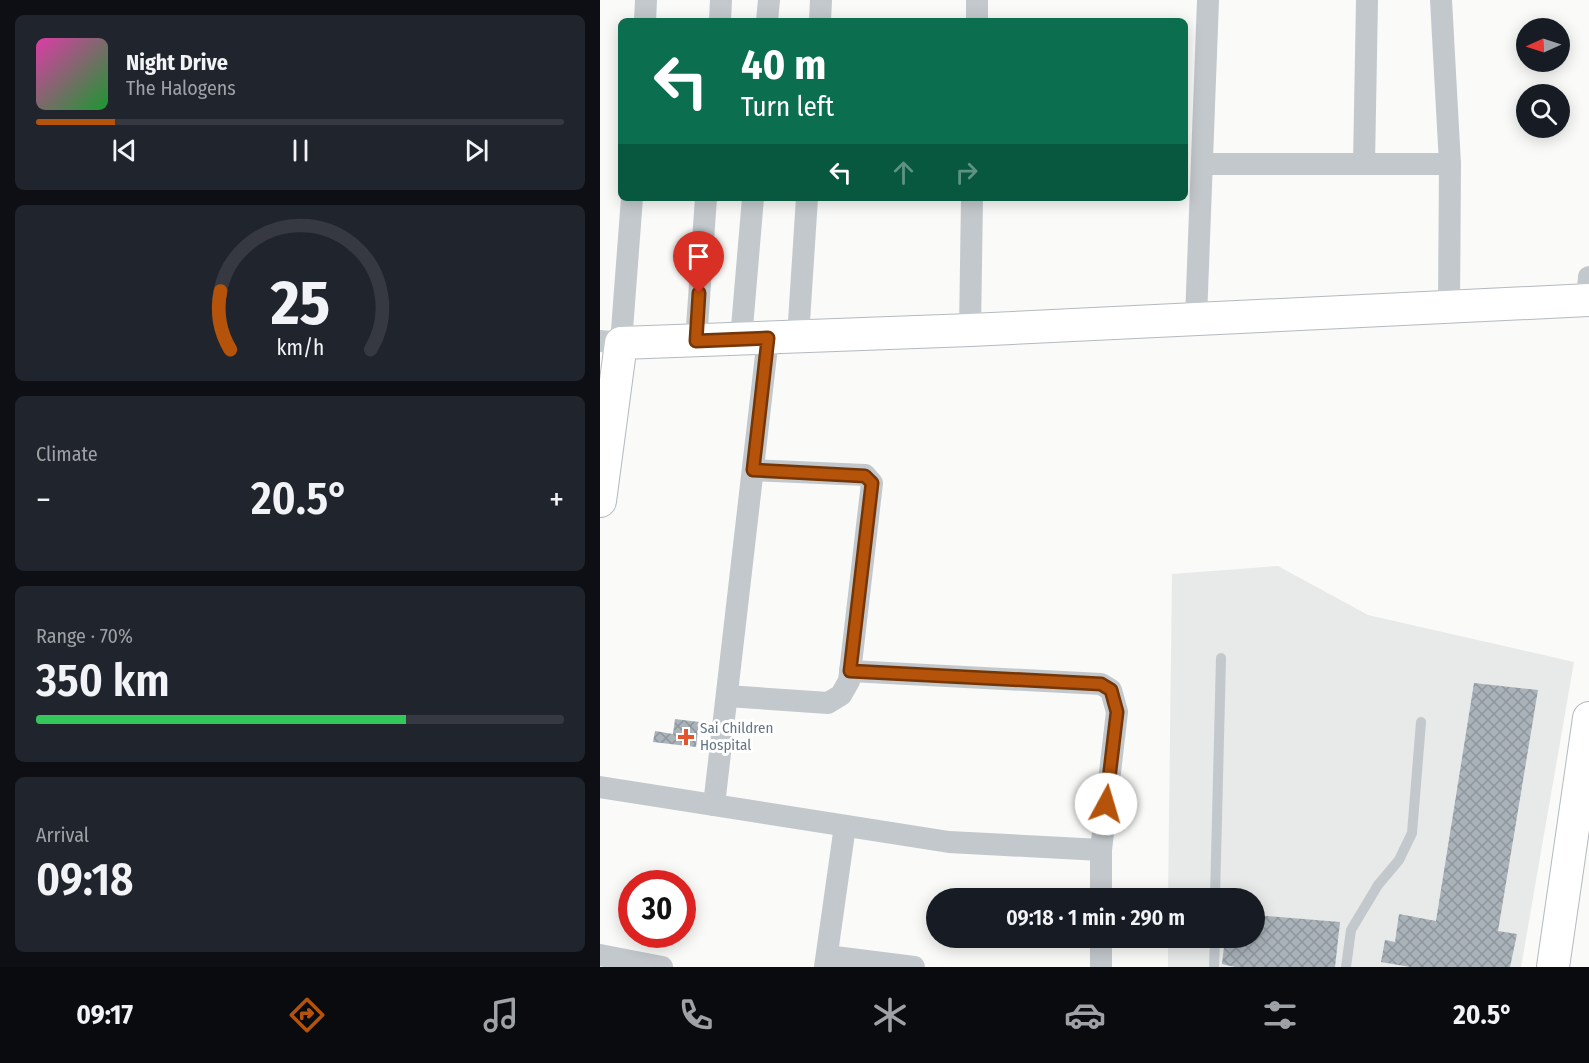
<!DOCTYPE html>
<html lang="en">
<head>
<meta charset="utf-8">
<style>
  :root { --surface:#171b24; --page:#20242c; --text:#f1f3f6; --muted:#9ea1a6; --line:#363941; --accent:#b45309 }
  body { margin:0; font-family:"Fira Sans Condensed",sans-serif; background:var(--page); color:var(--text); height:100vh; display:flex; flex-direction:column; font-size:22px; white-space:nowrap }
  * { box-sizing:border-box; margin:0 }
  p { font-size:20px; color:var(--muted) }
  .icon { flex:none; width:33px; height:33px; fill:none; stroke:currentColor; stroke-width:2; stroke-linecap:round; stroke-linejoin:round }
  .map { position:relative; flex:1; overflow:hidden }
  .side { display:flex; flex-direction:column; gap:15px; padding:15px; background:#0d0f14; width:600px }
  .side>* { flex:none }
  .banner { position:absolute; left:18px; top:18px; width:570px; height:183px; border-radius:9px; box-shadow:0 3px 15px #0003; background:#0b6e4f; color:#fff; overflow:hidden }
  .needle { width:39px; rotate:267deg }
  .buttons { position:absolute; left:916px; top:18px; display:grid; gap:12px }
  .buttons a { display:grid; place-items:center; width:54px; height:54px; border-radius:50%; background:var(--surface); box-shadow:0 3px 15px #0003; font-size:30px }
  .speed { position:absolute; left:18px; top:870px; display:flex; gap:12px; font-size:30px; font-weight:700; text-align:center }
  .speed>* { display:grid; place-content:center; width:78px; height:78px; border-radius:50%; background:var(--surface); box-shadow:0 3px 15px #0003; line-height:1 }
  .speed .limit { border:9px solid #d22; background:#fff; color:#111 }
  .pin { position:absolute; display:grid; place-items:center; width:51px; height:51px; color:#fff; margin:-62px -26px; border-radius:50% 50% 50% 0; rotate:-45deg; box-shadow:0 0 6px #0007 }
  .pin .icon { rotate:45deg }
  .me { position:absolute; width:66px; margin:-33px; rotate:6deg; stroke-linejoin:round; filter:drop-shadow(0 0 4px #0008) }
  .turn { display:flex; align-items:center; gap:21px; height:126px; padding:0 24px; font-size:27px }
  .turn .icon { width:78px; height:78px; stroke-width:2.5 }
  .turn b { display:block; font-size:42px; line-height:51px }
  .lanes { display:flex; align-items:center; height:57px; padding:0 24px; background:#0003; justify-content:center; gap:30px; direction:ltr }
  .lanes .off { opacity:.35 }
  .big { font-size:45px; font-weight:600; line-height:1.1 }
  .side .tile { flex:1; display:flex; flex-direction:column; justify-content:center; gap:9px; min-width:0; padding:0 21px; border-radius:9px; background:var(--page) }
  .side .dial { align-items:center; gap:0 }
  .dial svg { height:156px; overflow:visible; fill:none; stroke:var(--line); stroke-width:7; stroke-linecap:round; text-anchor:middle }
  .dial text { fill:var(--text); stroke:none }
  .song { display:flex; align-items:center; gap:18px }
  .cover { width:72px; height:72px; border-radius:9px; background:linear-gradient(135deg,hsl(320 70% 55%),hsl(130 70% 35%)) }
  .played { height:6px; border-radius:3px; background:linear-gradient(90deg,var(--accent) 15%,var(--line) 15%) }
  .keys { display:flex; justify-content:space-around; direction:ltr }
  .heat { display:flex; justify-content:space-between; align-items:center; font-size:33px; direction:ltr }
  .charge { height:9px; border-radius:4px; background:linear-gradient(90deg,#34c759 70%,var(--line) 0) }
  .trip { position:absolute; left:326px; top:888px; width:339px; height:60px; border-radius:30px; background:var(--surface); box-shadow:0 3px 15px #0003; font-weight:600; line-height:60px; text-align:center }
  .dock { display:flex; height:96px; justify-content:space-around; align-items:center; background:#090b0e; color:var(--muted) }
  .dock .icon { width:42px; height:42px }
  .dock .selected { color:var(--accent) }
  .dock b { font-size:27px; color:var(--text) }
  main { display:flex; flex:1; min-height:0 }
  .map>svg:first-child { display:block }
  .built { fill:#e8e9e9 }
  .building { fill:url(#building-cross-hatch) }
  .lines { fill:none; stroke-linecap:round; stroke-linejoin:round }
  .secondary-casing { stroke:#b3babf; stroke-width:34 }
  .lane { stroke:#c3c8cc; stroke-width:10 }
  .street { stroke:#c3c8cc; stroke-width:22 }
  .secondary { stroke:#fff; stroke-width:32 }
  .route-casing { stroke:#753606; stroke-width:15 }
  .route { stroke:#b45309; stroke-width:10 }
  .poi-dot { fill:#e4572e; stroke:#fff; stroke-width:2 }
  .labels { text-anchor:middle; stroke-width:6; stroke-linejoin:round; paint-order:stroke }
  .poi-label { font-size:15px; fill:#657683; stroke:#fff; text-anchor:start }
</style>
</head>
<body>
<main>
<section class="side">
<div class="tile">
<div class="song"><i class="cover"></i><div><b>Night Drive</b><p>The Halogens</p></div></div>
<div class="played"></div>
<div class="keys"><svg class="icon" aria-label="previous" viewBox="0 0 24 24"><path d="M18 5L8 12l10 7zM5 5v14"/></svg><svg class="icon" aria-label="pause" viewBox="0 0 24 24"><path d="M8 5v14M16 5v14"/></svg><svg class="icon" aria-label="next" viewBox="0 0 24 24"><path d="M6 5l10 7-10 7zM19 5v14"/></svg></div>
</div>
<div class="tile dial"><svg viewBox="0 0 100 80">
<path d="M14 69A42 42 0 1 1 86 69"/>
<path d="M14 69A42 42 0 0 1 9 39" stroke="#b45309"/>
<text x="50" y="56" font-size="32" font-weight="700">25</text>
<text x="50" y="72" font-size="11">km/h</text>
</svg></div>
<div class="tile"><p>Climate</p>
<div class="heat"><a>−</a><b class="big">20.5°</b><a>+</a></div>
</div>
<div class="tile"><p>Range · 70%</p><b class="big">350 km</b><div class="charge"></div></div>
<div class="tile"><p>Arrival</p><b class="big">09:18</b></div>
</section>
<div class="map">
<svg width="989" height="967" viewBox="0 0 989 967">
  <defs>
    <pattern id="building-cross-hatch" width="8" height="8" patternUnits="userSpaceOnUse" patternTransform="scale(1.5)"><rect width="8" height="8" fill="#aab3b9"/><path d="M0 0l8 8M0 8l8-8" fill="none" stroke="#8e969c"/></pattern>
  </defs>
  <rect width="100%" height="100%" fill="#fafaf8"/>
  <path class="built" d="M678,566L768,615L974,662L921,967H568V938H654V898H568L572,574Z"/>
  <g class="building">
    <path d="M874,683L938,690L898,931L917,934L910,967H810L781,962L785,940L795,942L799,914L836,921Z"/>
    <path d="M75,719L99,722L96,747L53,742L55,731L73,734Z"/>
    <path d="M654,915L740,922L735,967H635L622,964L625,938H654Z"/>
  </g>
  <g class="lines">
    <defs>
      <g id="secondary">
        <path d="M0,501L21,343L370,330L989,300"/>
        <path d="M953,967L989,718"/>
      </g>
    </defs>
    <use href="#secondary" class="secondary-casing"/>
    <g class="lane">
      <path d="M615,898L621,658"/>
      <path d="M614,967L615,938"/>
      <path d="M746,967L751,930L778,885L799,860L812,833L821,722"/>
    </g>
    <g class="street">
      <path d="M841,0L850,164L849,307"/>
      <path d="M45,21L46,0"/>
      <path d="M120,21L121,0"/>
      <path d="M167,21L169,0"/>
      <path d="M220,21L221,0"/>
      <path d="M377,21V0"/>
      <path d="M602,164H850"/>
      <path d="M764,164L767,0"/>
      <path d="M987,300L989,277"/>
      <path d="M596,319L608,0"/>
      <path d="M370,330L372,198"/>
      <path d="M198,337L207,198"/>
      <path d="M141,339L153,198"/>
      <path d="M0,341L21,343L32,198"/>
      <path d="M96,341L106,198"/>
      <path d="M250,671L501,684L511,690L517,712L501,850V898"/>
      <path d="M127,696L228,703L241,695L249,681L272,483L265,475L153,470"/>
      <path d="M0,787L349,842L501,850"/>
      <path d="M114,805L168,338"/>
      <path d="M501,938V967"/>
      <path d="M0,955L62,967"/>
      <path d="M227,956L314,967"/>
      <path d="M225,967L245,826"/>
    </g>
    <use href="#secondary" class="secondary"/>
  </g>
  <g class="lines">
    <defs>
      <path id="route" d="M99,293L96,341L168,338L153,470L265,476L272,483L250,671L501,684L511,690L517,712L506,804"/>
    </defs>
    <use href="#route" class="route-casing"/>
    <use href="#route" class="route"/>
  </g>
  <path class="poi-dot" d="M83 728h6v6h6v6h-6v6h-6v-6h-6v-6h6z"/>
  <g class="labels">
    <g class="poi-label">
      <text x="100" y="733">Sai Children<tspan x="100" dy="17">Hospital</tspan></text>
    </g>
  </g>
</svg>
<div class="buttons">
<a><svg class="needle" viewBox="-14 -14 28 28"><path d="M0-13l5 13h-10z" fill="#e53935"/><path d="M0 13l5-13h-10z" fill="#9ea1a6"/></svg></a>
<a><svg class="icon" aria-label="search" viewBox="0 0 24 24"><circle cx="10" cy="10" r="6"/><path d="M15 15l6 6"/></svg></a>
</div>
<div class="speed"><div class="limit">30</div></div>
<div class="pin" style="left:99px;top:293px;background:#d93025"><svg class="icon" aria-label="arrive" viewBox="0 0 24 24"><path d="M6 21V4h12l-3 4 3 4H6"/></svg></div>
<svg class="me" style="left:506px;top:804px" viewBox="-20 -20 40 40"><circle r="19" fill="#fff"/><path d="M0-13L10 11 0 6-10 11z" fill="#b45309"/></svg>
<div class="trip">09:18 · 1 min · 290 m</div>
<div class="banner">
<div class="turn"><svg class="icon" aria-label="left" viewBox="0 0 24 24"><path d="M17 20v-9H6M10 6l-5 5 5 5"/></svg><div><b>40 m</b>Turn left</div></div>
<div class="lanes"><svg class="icon" aria-label="left" viewBox="0 0 24 24"><path d="M17 20v-9H6M10 6l-5 5 5 5"/></svg><svg class="icon off" aria-label="ahead" viewBox="0 0 24 24"><path d="M12 20V5M6 11l6-6 6 6"/></svg><svg class="icon off" aria-label="right" viewBox="0 0 24 24"><path d="M7 20v-9h11M14 6l5 5-5 5"/></svg></div>
</div>
</div>
</main>
<nav class="dock">
<b>09:17</b>
<svg class="icon selected" aria-label="directions" viewBox="0 0 24 24"><path d="M12 3l9 9-9 9-9-9zM9 14v-3h6M13 9l2 2-2 2"/></svg>
<svg class="icon" aria-label="music" viewBox="0 0 24 24"><path d="M9 18V5l10-2v13"/><circle cx="6" cy="18" r="3"/><circle cx="16" cy="16" r="3"/></svg>
<svg class="icon" aria-label="phone" viewBox="0 0 24 24"><path d="M5 4h4l2 5-3 2q2 4 5 5l2-3 5 2v4C11 20 4 13 5 4z"/></svg>
<svg class="icon" aria-label="climate" viewBox="0 0 24 24"><path d="M12 3v18M4 7l16 10M4 17L20 7"/></svg>
<svg class="icon" aria-label="car" viewBox="0 0 24 24"><path d="M5 17H2v-5l4-1 3-4h7l3 4 3 1v5h-3M9 17h6M6 11h13"/><circle cx="7" cy="17" r="2"/><circle cx="17" cy="17" r="2"/></svg>
<svg class="icon" aria-label="filters" viewBox="0 0 24 24"><path d="M4 7h16M4 17h16"/><circle cx="9" cy="7" r="2"/><circle cx="15" cy="17" r="2"/></svg>
<b>20.5°</b>
</nav>
</body>
</html>
